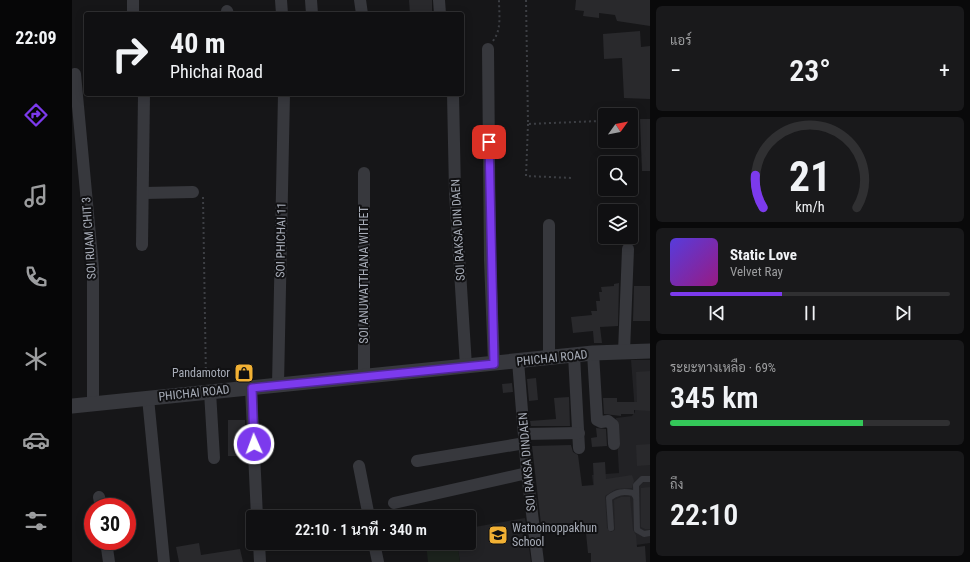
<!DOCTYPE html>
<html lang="th">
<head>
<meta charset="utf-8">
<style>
  :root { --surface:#101012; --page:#19191b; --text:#f1f3f6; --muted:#9c9d9f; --line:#303032; --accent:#7c3aed }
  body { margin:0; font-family:"Roboto Condensed",Sarabun,sans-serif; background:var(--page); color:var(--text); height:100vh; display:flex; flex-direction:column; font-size:15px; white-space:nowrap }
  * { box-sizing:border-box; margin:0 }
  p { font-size:13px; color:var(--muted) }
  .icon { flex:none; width:22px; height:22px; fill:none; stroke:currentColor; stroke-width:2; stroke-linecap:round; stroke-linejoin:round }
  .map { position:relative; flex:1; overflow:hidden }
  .side { display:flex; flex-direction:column; gap:6px; padding:6px; background:#09090a; width:320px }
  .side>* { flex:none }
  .hud { position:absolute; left:12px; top:12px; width:380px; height:84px; border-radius:4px; box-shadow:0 2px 10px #0003,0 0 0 1px var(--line); background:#101012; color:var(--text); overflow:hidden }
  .needle { width:26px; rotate:57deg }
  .controls { position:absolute; left:526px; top:108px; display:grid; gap:8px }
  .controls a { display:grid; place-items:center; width:40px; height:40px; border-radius:4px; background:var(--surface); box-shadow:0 2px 10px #0003,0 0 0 1px var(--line); font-size:20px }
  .speed { position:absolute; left:12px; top:498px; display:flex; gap:8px; font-size:20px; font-weight:700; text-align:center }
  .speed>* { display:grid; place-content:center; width:52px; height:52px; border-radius:50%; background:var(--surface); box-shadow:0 2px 10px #0003,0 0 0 1px var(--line); line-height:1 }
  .speed .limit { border:6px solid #d22; background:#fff; color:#111 }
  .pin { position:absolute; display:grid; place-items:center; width:34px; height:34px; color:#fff; margin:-17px; border-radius:8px; box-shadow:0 2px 6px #0006 }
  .me { position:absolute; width:44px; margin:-22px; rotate:358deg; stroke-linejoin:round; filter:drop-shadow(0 0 3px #0008) }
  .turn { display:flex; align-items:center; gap:14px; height:84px; padding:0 20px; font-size:18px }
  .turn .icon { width:52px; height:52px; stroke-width:2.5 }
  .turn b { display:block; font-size:28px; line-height:34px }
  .big { font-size:30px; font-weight:600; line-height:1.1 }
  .side .card { flex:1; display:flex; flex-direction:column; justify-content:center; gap:6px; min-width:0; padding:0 14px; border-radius:6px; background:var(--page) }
  .side .dial { align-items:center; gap:0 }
  .dial svg { height:104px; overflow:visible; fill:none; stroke:var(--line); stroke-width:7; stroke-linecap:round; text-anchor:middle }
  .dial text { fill:var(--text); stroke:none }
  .song { display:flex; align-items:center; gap:12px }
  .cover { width:48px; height:48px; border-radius:6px; background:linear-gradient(135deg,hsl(250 70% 55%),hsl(310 70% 35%)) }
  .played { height:4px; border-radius:2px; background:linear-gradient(90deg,var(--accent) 40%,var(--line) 40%) }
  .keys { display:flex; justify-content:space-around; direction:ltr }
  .heat { display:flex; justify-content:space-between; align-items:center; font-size:22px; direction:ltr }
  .charge { height:6px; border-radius:3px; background:linear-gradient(90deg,#34c759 69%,var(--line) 0) }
  .trip { position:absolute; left:174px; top:510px; width:230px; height:40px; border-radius:4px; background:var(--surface); box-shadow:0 2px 10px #0003,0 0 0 1px var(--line); font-weight:600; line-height:40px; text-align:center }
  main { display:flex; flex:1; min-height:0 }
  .dock { display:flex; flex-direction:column; width:72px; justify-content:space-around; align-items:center; background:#060607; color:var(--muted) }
  .dock .icon { width:28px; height:28px }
  .dock .on { color:var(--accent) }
  .dock b { font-size:18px; color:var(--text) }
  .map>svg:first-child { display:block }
  .built { fill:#222225 }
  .green { fill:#1c231d }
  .building { fill:#29292c }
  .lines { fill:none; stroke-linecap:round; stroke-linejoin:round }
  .path { stroke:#3d3f44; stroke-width:2; stroke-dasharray:2 3; stroke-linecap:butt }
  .service { stroke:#37383d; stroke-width:6 }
  .minor { stroke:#37383d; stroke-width:12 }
  .tertiary { stroke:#37383d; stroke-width:15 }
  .route-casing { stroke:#51269a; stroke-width:10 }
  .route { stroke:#7c3aed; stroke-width:7 }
  .labels { text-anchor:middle; stroke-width:4; stroke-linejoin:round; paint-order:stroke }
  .street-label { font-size:12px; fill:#a8adb8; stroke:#111113 }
  .poi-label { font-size:12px; fill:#a8adb8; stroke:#111113; text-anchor:end }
</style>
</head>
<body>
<main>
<nav class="dock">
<b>22:09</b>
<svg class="icon on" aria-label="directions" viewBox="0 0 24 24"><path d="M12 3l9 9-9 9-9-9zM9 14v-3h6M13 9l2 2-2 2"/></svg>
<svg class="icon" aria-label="music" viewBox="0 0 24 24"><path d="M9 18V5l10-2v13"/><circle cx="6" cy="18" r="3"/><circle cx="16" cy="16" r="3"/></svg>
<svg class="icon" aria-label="phone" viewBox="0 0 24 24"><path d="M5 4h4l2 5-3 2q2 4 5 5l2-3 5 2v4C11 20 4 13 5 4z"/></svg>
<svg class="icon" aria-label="climate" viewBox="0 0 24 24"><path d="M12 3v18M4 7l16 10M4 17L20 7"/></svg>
<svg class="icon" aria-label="car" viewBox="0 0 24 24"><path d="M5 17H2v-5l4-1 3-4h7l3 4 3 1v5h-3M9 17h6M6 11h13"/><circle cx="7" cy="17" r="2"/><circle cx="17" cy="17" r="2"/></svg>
<svg class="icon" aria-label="filters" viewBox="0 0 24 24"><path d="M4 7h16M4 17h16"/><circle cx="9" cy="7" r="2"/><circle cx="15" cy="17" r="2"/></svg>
</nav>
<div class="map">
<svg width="578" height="562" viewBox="0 0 578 562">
  <rect width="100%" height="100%" fill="#161618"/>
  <g class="built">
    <path d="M559,360H578V543L529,550L520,475L547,473L544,418L560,416L563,412Z"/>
    <path d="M453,518L459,562H388L385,543H397V528Z"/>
  </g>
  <path class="green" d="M354,543H385L388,562H356Z"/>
  <g class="building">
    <path d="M337,0H360V14H338Z"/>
    <path d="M504,0H578V26L545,21L543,15L527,13V18L511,16L512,11L503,10Z"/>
    <path d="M568,31L569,47L578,46V99L552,98L550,58L532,59L531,34Z"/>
    <path d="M568,119H578V171H570Z"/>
    <path d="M547,283L546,326L528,327L530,343H522L521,331L501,333L499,317L520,315L519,311H525L524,301H528L527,292H530L529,287L542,286V284Z"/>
    <path d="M562,286H578V321H561Z"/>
    <path d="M578,371V411L562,410V414H549V416L532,414L531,398H545V402H565L564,372Z"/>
    <path d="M464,378L466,400L457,401L455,379Z"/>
    <path d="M440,383L441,392L431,393L430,384Z"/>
    <path d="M497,397L498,426H459L458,421L484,419L482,398Z"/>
    <path d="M156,420H173L175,456H156Z"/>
    <path d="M524,428L534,429L535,446L520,447L519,438L525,437Z"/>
    <path d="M578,444V465L565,466L564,445Z"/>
    <path d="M499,445L501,452L506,455L510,486L522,485L521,463L533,462L534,479L560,475L562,481L560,488L544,489L533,496L535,528L539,532L543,530L542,500L549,497H558L561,530L564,535L565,547L573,546L574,562H519V553H516L513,523L469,524L460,446Z"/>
    <path d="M578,487V529H573L569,527V488Z"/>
    <path d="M127,543L129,555L168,549L171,562H107L104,547Z"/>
  </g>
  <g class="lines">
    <g class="path">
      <path d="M454,0L456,124L527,121"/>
      <path d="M421,41C430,29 427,14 427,0"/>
      <path d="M456,124L454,176L501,178"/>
      <path d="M131,197L134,381"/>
    </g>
    <g class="service">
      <path d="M578,479H570L564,485L565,530L572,534L578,533"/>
      <path d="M539,528L537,498C545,492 551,491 561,493L564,497"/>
    </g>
    <g class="minor">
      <path d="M61,0V14"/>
      <path d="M209,0L210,14"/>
      <path d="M239,0L240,14"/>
      <path d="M288,0L290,14"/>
      <path d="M367,0L368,14"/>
      <path d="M155,11L156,14"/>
      <path d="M416,49L418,260L422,364"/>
      <path d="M3,74L21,268V403"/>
      <path d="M381,94L383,192L394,366"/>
      <path d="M292,173V376"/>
      <path d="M72,193L121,192"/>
      <path d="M477,225V358"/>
      <path d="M70,245L72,94"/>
      <path d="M552,352L556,249"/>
      <path d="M521,353L525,420L529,422L536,421L541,425L542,444"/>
      <path d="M502,355L507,448"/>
      <path d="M446,361L455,473L466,562"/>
      <path d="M206,385L212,94"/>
      <path d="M179,388L185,517"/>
      <path d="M138,392L142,458"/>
      <path d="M76,398L92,562"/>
      <path d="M453,434L507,433"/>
      <path d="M345,461L453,443"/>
      <path d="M287,466L297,517"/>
      <path d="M27,497L29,507"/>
      <path d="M322,503L455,473"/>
      <path d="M34,541L37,562"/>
      <path d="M187,543L188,562"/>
      <path d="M302,543L306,562"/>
    </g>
    <path class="tertiary" d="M0,406L521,353L578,351"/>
  </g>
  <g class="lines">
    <defs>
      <path id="route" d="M182,444L180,388L422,364L417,142"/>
    </defs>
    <use href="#route" class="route-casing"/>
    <use href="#route" class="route"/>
  </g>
  <defs>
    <symbol id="shop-square" viewBox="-11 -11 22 22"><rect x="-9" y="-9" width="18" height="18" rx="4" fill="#f2b134" stroke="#111113"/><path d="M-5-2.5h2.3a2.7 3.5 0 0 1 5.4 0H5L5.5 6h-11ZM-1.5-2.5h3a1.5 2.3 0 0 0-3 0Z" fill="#111"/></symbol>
    <symbol id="school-square" viewBox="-11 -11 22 22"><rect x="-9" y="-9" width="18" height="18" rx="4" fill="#f2b134" stroke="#111113"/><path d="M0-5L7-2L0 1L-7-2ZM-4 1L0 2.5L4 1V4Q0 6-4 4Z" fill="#111"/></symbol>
  </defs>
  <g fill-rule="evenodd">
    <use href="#shop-square" x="161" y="362" width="22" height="22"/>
    <use href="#school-square" x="415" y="524" width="22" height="22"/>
  </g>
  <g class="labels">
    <g class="street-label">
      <text transform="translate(386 230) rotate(-93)" y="4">SOI RAKSA DIN DAEN</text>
      <text transform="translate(17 238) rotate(-94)" y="4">SOI RUAM CHIT 3</text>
      <text transform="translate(209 240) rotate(-89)" y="4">SOI PHICHAI 11</text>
      <text transform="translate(292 275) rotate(-90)" y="4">SOI ANUWATTHANA WITHET</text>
      <text transform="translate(480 358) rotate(-6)" y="4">PHICHAI ROAD</text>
      <text transform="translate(122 393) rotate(-6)" y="4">PHICHAI ROAD</text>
      <text transform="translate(455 462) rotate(-95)" y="4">SOI RAKSA DINDAEN</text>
    </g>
    <g class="poi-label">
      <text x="158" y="377">Pandamotor</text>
      <text x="440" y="532" text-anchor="start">Watnoinoppakhun<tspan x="440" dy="14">School</tspan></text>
    </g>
  </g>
</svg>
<div class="controls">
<a><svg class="needle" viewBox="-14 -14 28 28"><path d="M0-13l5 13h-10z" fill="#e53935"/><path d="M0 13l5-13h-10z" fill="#9c9d9f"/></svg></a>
<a><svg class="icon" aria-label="search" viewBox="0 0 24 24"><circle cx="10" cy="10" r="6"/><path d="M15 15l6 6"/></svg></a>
<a><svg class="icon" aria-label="layers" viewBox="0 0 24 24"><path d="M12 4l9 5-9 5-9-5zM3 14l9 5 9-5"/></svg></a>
</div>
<div class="speed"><div class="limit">30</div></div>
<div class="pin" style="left:417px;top:142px;background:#d93025"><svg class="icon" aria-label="arrive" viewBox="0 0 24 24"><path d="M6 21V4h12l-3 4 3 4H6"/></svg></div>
<svg class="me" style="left:182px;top:444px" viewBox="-20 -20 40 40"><circle r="17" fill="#7c3aed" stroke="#fff" stroke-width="3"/><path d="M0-11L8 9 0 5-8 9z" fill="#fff"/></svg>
<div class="trip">22:10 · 1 นาที · 340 m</div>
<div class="hud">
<div class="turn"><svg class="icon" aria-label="right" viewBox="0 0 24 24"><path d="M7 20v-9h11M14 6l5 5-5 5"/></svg><div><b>40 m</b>Phichai Road</div></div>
</div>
</div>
<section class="side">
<div class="card"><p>แอร์</p>
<div class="heat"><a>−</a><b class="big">23°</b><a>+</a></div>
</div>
<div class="card dial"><svg viewBox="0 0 100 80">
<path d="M14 69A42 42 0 1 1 86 69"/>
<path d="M14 69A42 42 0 0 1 8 44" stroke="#7c3aed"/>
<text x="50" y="56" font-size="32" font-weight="700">21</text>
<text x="50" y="72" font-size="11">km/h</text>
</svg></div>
<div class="card">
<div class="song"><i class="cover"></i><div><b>Static Love</b><p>Velvet Ray</p></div></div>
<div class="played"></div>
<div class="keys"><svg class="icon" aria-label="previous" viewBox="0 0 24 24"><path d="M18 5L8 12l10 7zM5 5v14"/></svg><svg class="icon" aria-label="pause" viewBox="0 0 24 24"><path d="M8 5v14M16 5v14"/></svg><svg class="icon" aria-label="next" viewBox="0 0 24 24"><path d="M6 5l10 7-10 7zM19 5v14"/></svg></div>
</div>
<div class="card"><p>ระยะทางเหลือ · 69%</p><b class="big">345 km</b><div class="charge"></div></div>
<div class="card"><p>ถึง</p><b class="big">22:10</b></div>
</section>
</main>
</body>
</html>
